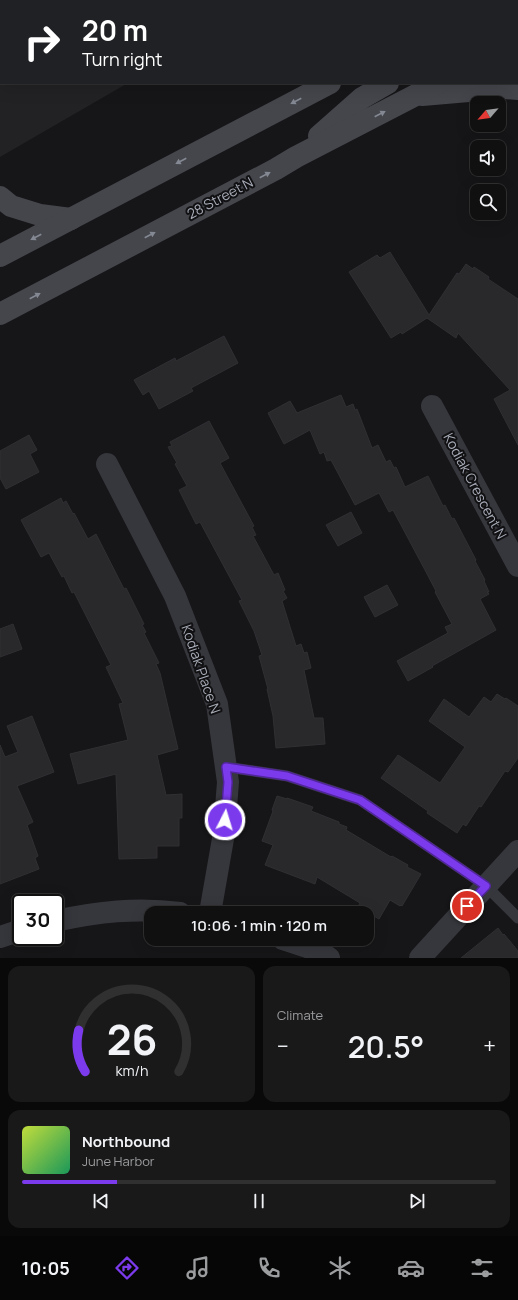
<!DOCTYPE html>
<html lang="en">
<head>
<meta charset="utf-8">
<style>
  :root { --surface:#101011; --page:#19191a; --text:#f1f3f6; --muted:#9c9d9f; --line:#303031; --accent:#7c3aed }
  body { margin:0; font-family:Manrope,sans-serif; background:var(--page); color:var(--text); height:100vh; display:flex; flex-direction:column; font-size:15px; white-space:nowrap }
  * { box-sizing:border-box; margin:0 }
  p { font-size:13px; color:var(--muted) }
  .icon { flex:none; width:22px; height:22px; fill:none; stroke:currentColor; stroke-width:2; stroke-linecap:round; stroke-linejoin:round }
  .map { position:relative; height:958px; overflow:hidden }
  .sheet { display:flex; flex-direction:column; gap:8px; padding:8px; background:#090909; flex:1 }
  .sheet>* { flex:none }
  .guide { position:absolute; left:0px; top:0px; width:518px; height:84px; box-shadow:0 4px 16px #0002,0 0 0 1px var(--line); background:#202124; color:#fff; overflow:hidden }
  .needle { width:26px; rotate:242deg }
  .controls { position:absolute; left:470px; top:96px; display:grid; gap:8px }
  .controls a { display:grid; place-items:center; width:36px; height:36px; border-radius:8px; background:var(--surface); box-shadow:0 4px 16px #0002,0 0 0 1px var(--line); font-size:20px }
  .speed { position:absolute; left:12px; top:894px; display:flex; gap:8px; font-size:20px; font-weight:700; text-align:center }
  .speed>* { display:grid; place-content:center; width:52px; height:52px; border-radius:50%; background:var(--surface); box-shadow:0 4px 16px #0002,0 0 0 1px var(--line); line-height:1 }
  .speed .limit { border:2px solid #111; border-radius:6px; background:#fff; color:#111 }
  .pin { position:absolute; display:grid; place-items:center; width:34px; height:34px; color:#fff; margin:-17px; border:2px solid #fff; border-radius:50%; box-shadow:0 1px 4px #0007 }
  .me { position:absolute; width:44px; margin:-22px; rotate:5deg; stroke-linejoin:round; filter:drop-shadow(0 0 3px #0008) }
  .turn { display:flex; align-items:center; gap:14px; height:84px; padding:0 16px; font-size:18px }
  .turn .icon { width:52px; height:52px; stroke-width:2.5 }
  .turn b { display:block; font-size:28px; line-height:34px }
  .big { font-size:30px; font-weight:600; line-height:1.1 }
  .sheet .card { flex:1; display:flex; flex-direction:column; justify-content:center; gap:6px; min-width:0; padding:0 14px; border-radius:12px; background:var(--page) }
  .sheet .dial { align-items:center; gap:0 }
  .dial svg { height:104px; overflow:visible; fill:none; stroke:var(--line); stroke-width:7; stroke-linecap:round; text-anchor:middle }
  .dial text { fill:var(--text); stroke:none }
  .song { display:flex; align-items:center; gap:12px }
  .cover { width:48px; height:48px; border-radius:6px; background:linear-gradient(135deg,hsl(70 70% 55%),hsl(150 70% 35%)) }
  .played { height:4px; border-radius:2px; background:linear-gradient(90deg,var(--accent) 20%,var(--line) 20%) }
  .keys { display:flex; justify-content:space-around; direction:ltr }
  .heat { display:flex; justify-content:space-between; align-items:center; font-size:22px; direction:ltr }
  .sheet .tiles { flex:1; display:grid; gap:8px; grid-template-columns:1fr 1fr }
  .card:last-child { grid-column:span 2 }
  .trip { position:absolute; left:144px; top:906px; width:230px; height:40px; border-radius:12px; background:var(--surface); box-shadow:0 4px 16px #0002,0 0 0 1px var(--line); font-weight:600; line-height:40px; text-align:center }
  .dock { display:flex; height:64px; justify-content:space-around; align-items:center; background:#060607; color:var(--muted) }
  .dock .icon { width:28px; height:28px }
  .dock .current { color:var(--accent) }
  .dock b { font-size:18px; color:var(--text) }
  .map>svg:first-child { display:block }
  .built { fill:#222124 }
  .building { fill:#29282b; stroke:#302f33 }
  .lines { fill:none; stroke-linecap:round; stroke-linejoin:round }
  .lane { stroke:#36373c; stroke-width:11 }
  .street { stroke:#36373c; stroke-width:22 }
  .secondary { stroke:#44464c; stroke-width:22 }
  .oneway { fill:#848892 }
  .route-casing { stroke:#51269a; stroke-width:10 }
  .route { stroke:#7c3aed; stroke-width:7 }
  .labels { text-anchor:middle; stroke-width:4; stroke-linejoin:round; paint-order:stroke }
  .street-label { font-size:14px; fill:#a7acb7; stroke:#111012 }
</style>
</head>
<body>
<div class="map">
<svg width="518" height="958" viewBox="0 0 518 958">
  <rect width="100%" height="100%" fill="#161517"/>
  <path class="built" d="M0,0H272L270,1H1V83H128L0,157Z"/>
  <g class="building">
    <path d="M390,252L429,315L457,273L459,274L466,264L473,269L474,267L489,277L488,279L518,299V445L494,399L510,390L458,333L456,338L427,318L402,334L401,332L391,338L349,272L377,255L380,258Z"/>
    <path d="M224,336L238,363L191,388L193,391L159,409L149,391L143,395L134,380L175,358L176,361Z"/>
    <path d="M341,395L346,407L353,404L355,410L357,409L372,448L378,445L386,462L390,460L394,468L396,467L405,487L428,476L443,506L445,505L452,519L454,518L476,560L475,561L485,580L484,581L489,592H487L489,594L480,599L496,630L432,666L433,667L408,681L397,661L448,633L445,627L452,624L435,592L436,591L425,570L393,510L389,512L379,493L355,505L331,460L327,461L324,452L320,454L310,430L284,444L268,413L290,401L297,413Z"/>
    <path d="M209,421L229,458L220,463L254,526L252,527L256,535L253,536L274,575L278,573L285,590L283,591L287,598L282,601L296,646L301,644L304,653L307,652L311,668L304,670L314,718H323L325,744L276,748L273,716L267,689H268L259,656L262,655L254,631L239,601L242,600L200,522L196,524L179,490L187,486L175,464L177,463L168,447L172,446L170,442Z"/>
    <path d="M29,435L37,450L30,454L39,472L6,489L0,478V451Z"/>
    <path d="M61,498L63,503L66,501L73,514L74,513L88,539L96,534L124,589L126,588L144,624L142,625L146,632L144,633L159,663L156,664L160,673L178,749L157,755L166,795L182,794V818H179V846H157V858L119,859L116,774L78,784L70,754L128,740L119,704L123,703L106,667L111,665L74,592L72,593L64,576L62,577L49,553L41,557L21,520Z"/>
    <path d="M351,512L362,533L338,546L326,525Z"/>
    <path d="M387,585L398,605L375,617L364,597Z"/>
    <path d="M13,624L22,649L0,657V629Z"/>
    <path d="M497,694L505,699L506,698L518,706V758L508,772L505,771L481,807L479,806L466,826L463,824L457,833L427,813L428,811L381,778L398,755L440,783L465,747L429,721L444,699L469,717L484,697L491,702Z"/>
    <path d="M32,716L54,772L17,786L33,822L27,825L38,856L35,858L39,869L0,884V745L5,757L18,752L7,726Z"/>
    <path d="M277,796L287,799V798L313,807L311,811L339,822V824L347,827L346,830L391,857L392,856L408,865L407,867L421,874L402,906L401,905L400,906L390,900L379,919L358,907L360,903L317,877L315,884L265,865L273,845L262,841L273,811L272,810Z"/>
    <path d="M498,928L503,935L504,934L518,951V958H461Z"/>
  </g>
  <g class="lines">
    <path class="lane" d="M226,767L287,776L360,800L486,886L518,918"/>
    <g class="street">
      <path d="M432,406L518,566"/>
      <path d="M107,464L175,596L217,704L228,782L224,833L210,913"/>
      <path d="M55,921C97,912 137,907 180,913"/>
      <path d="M0,937L21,930"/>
      <path d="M283,939L319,951L329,958"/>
      <path d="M420,958L518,851"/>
    </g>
    <g class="secondary">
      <path d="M445,1V0"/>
      <path d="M487,1L489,0"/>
      <path d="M517,12L518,13"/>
      <path d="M517,42L518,41"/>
      <path d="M422,95L504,88L518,89"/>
      <path d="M319,136L362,98L388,83"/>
      <path d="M0,197L11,206L40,215L71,219"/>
      <path d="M0,256L330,83"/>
      <path d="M0,314L276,169L296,157L439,83"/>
    </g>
  </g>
  <defs><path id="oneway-solid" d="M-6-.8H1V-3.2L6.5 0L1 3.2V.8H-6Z"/></defs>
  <g class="oneway">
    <use href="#oneway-solid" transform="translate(296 101) rotate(152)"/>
    <use href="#oneway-solid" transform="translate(380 114) rotate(-27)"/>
    <use href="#oneway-solid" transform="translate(181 161) rotate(152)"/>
    <use href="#oneway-solid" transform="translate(265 175) rotate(-28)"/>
    <use href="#oneway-solid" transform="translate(150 235) rotate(-28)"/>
    <use href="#oneway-solid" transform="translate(36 237) rotate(152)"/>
    <use href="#oneway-solid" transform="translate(35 296) rotate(-28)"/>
  </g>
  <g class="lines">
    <defs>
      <path id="route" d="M225,820L228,782L226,767L287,776L360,800L486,886L467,906"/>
    </defs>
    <use href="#route" class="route-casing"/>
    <use href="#route" class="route"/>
  </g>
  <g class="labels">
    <g class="street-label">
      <text transform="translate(220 198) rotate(-28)" y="5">28 Street N</text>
      <text transform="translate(475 486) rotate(62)" y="5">Kodiak Crescent N</text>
      <text transform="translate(201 669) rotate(71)" y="5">Kodiak Place N</text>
    </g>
  </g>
</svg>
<div class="controls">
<a><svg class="needle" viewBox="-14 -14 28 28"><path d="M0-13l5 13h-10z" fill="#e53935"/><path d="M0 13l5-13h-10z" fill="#9c9d9f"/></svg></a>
<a><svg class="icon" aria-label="sound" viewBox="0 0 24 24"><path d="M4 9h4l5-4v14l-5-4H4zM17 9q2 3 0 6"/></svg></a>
<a><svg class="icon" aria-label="search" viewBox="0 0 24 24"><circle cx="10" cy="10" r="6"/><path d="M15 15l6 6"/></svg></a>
</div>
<div class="speed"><div class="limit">30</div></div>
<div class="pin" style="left:467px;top:906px;background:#d93025"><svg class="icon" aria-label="arrive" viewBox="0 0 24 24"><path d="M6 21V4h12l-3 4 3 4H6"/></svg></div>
<svg class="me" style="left:225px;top:820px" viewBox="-20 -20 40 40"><circle r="17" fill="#7c3aed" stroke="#fff" stroke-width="3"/><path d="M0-11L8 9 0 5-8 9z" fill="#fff"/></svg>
<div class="trip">10:06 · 1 min · 120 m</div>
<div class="guide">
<div class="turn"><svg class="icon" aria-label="right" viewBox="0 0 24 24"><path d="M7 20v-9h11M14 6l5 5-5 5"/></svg><div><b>20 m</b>Turn right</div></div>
</div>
</div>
<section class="sheet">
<div class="tiles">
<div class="card dial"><svg viewBox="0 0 100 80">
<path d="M14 69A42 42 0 1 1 86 69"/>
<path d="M14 69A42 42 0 0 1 9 37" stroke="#7c3aed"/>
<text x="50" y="56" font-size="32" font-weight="700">26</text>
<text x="50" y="72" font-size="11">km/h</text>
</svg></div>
<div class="card"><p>Climate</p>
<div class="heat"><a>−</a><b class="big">20.5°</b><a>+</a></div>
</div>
<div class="card">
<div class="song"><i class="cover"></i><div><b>Northbound</b><p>June Harbor</p></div></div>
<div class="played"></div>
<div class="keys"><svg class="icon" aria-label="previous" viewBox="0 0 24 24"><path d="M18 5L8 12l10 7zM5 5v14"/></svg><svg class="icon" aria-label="pause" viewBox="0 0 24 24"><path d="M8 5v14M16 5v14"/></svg><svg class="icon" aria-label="next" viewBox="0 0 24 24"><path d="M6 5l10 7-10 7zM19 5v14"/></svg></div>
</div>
</div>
</section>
<nav class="dock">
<b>10:05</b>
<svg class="icon current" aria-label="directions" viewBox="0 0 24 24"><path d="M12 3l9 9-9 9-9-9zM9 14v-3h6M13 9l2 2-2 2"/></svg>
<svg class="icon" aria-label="music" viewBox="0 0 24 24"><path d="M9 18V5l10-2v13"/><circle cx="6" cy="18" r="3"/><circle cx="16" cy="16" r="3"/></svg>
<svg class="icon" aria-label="phone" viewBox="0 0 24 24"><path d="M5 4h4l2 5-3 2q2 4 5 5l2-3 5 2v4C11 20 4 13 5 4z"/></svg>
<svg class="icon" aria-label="climate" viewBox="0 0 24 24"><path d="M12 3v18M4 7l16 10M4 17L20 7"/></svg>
<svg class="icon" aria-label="car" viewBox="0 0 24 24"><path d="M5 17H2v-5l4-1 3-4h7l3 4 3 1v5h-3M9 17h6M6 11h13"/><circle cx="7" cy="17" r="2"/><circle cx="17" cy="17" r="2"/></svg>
<svg class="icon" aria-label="filters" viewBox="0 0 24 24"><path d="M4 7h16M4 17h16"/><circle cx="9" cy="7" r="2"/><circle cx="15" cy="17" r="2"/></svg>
</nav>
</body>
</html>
